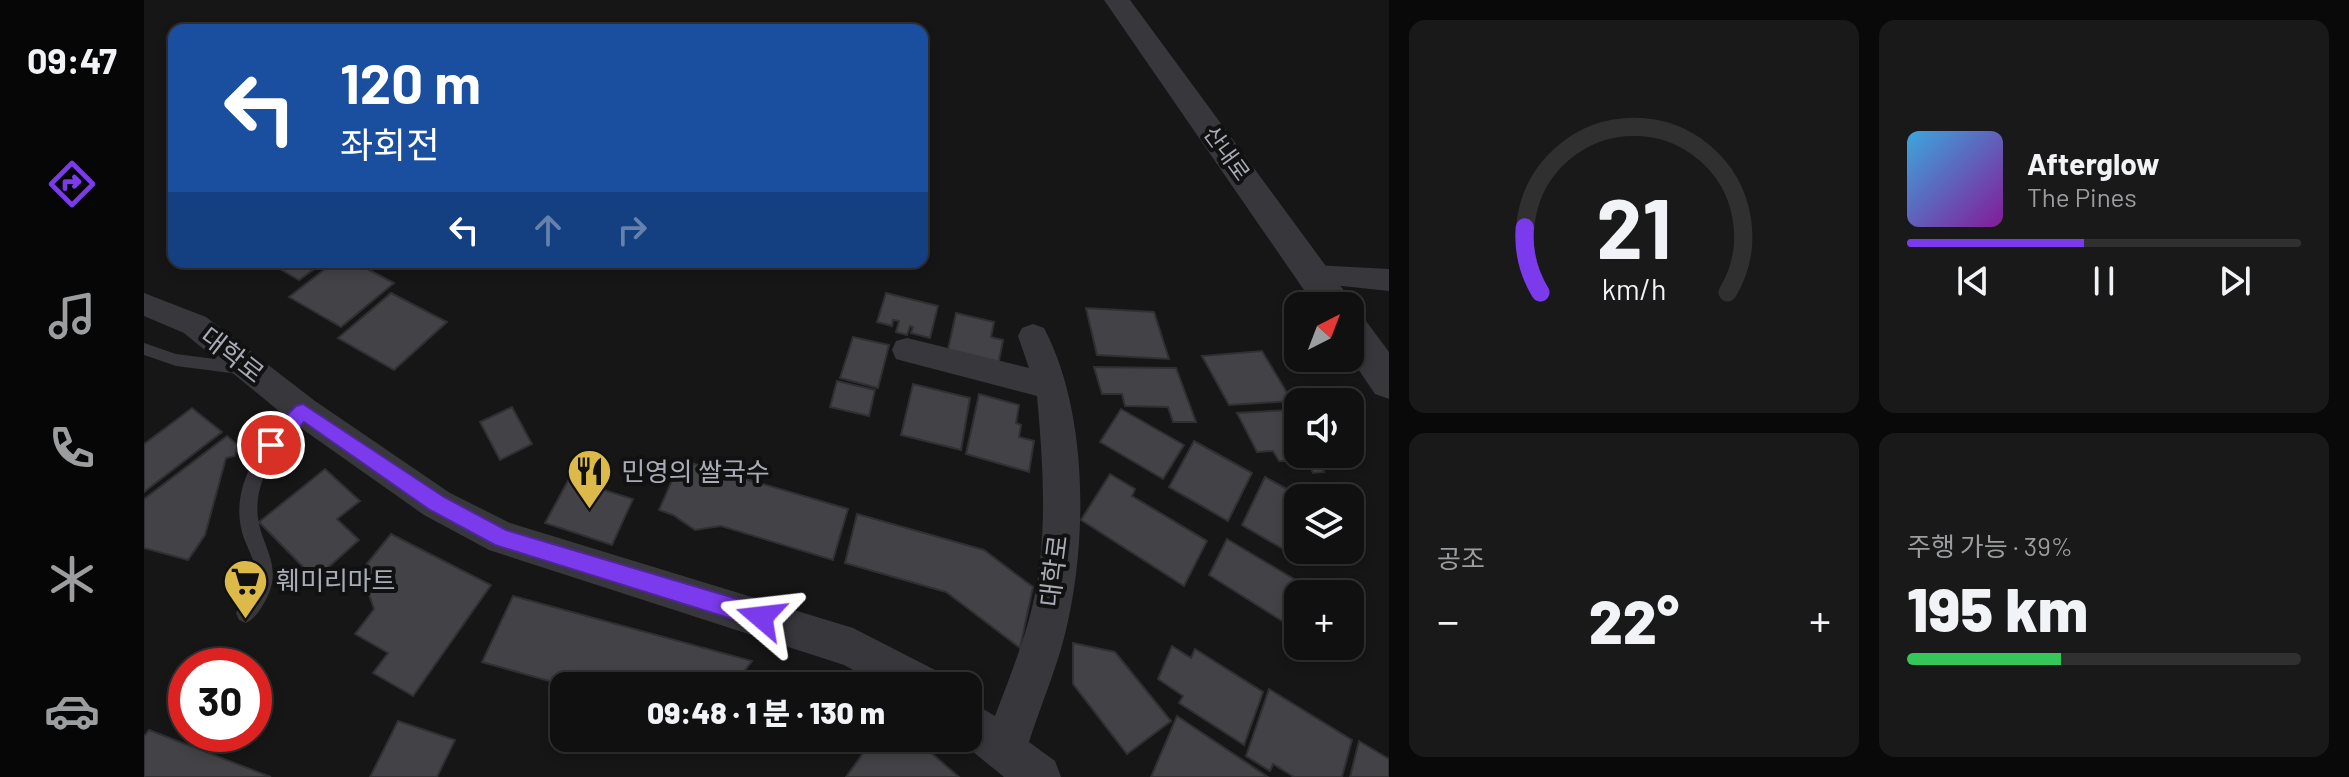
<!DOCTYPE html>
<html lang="ko">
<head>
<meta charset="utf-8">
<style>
  :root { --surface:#101011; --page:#19191a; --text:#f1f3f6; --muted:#9c9d9f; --line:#303031; --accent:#7c3aed }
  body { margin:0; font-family:Barlow,"Noto Sans KR",sans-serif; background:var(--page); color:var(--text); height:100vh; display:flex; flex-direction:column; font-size:30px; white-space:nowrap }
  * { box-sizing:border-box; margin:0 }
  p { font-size:26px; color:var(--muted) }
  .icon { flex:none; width:44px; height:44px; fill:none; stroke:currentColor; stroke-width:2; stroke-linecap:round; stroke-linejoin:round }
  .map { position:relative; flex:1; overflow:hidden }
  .side { display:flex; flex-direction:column; gap:20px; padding:20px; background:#090909; width:960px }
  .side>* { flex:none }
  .top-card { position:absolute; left:24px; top:24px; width:760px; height:244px; border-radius:16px; box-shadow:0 4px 12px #0003,0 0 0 2px var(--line); background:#1a4fa0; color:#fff; overflow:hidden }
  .needle { width:52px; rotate:42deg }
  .controls { position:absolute; left:1140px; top:292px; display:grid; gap:16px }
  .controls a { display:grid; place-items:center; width:80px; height:80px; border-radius:16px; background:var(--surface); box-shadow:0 4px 12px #0003,0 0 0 2px var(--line); font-size:40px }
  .speed { position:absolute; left:24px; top:648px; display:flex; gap:16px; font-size:40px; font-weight:700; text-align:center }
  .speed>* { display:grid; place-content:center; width:104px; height:104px; border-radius:50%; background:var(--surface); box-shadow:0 4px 12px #0003,0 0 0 2px var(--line); line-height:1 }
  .speed .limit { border:12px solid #d22; background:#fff; color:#111 }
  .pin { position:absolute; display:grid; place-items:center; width:68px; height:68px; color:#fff; margin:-34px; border:4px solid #fff; border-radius:50%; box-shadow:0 2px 8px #0007 }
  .me { position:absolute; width:88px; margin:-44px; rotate:287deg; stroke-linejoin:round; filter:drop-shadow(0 0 6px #0008) }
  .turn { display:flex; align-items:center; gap:28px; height:168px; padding:0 40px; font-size:36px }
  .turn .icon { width:104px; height:104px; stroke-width:2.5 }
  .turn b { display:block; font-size:56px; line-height:68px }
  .lanes { display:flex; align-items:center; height:76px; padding:0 40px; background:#0003; justify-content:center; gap:40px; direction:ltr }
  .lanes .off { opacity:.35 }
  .big { font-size:60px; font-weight:800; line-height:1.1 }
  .side .tile { flex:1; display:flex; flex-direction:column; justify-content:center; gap:12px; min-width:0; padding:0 28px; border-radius:16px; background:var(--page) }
  .side .dial { align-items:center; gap:0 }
  .dial svg { height:208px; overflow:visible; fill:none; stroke:var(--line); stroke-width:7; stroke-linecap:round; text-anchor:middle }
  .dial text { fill:var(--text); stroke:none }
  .song { display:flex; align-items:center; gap:24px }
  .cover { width:96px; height:96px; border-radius:12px; background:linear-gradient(135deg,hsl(200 70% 55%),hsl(290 70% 35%)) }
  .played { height:8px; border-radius:4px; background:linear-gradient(90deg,var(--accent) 45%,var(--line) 45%) }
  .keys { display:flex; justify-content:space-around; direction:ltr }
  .heat { display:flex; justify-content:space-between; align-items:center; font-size:44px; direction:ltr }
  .charge { height:12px; border-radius:6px; background:linear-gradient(90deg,#34c759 39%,var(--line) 0) }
  .side .tiles { flex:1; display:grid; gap:20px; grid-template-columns:repeat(2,1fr) }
  .trip { position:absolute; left:406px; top:672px; width:432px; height:80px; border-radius:16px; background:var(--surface); box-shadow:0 4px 12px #0003,0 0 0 2px var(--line); font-weight:800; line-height:80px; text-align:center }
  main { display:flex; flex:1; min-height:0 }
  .tabs { display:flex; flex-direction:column; width:144px; justify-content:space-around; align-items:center; background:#060607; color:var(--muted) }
  .tabs .icon { width:56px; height:56px }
  .tabs .active { color:var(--accent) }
  .tabs b { font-size:36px; color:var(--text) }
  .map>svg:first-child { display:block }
  .building { fill:#434347; stroke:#303033; stroke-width:2 }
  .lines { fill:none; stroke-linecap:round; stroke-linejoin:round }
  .service { fill:#37373c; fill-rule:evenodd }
  .minor { fill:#37373c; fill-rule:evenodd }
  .tertiary { fill:#37373c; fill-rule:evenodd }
  .route { fill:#7c3aed; stroke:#51269a; stroke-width:2 }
  .labels { text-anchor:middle; stroke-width:8; stroke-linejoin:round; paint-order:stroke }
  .far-street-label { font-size:22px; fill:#a9acb6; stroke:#111112 }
  .street-label { font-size:26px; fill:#a9acb6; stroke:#111112 }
  .poi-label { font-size:26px; fill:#a9acb6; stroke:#111112; text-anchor:start }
</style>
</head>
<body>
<main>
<nav class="tabs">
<b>09:47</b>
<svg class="icon active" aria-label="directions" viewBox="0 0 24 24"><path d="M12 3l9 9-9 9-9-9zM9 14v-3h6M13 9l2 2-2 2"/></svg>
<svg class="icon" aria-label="music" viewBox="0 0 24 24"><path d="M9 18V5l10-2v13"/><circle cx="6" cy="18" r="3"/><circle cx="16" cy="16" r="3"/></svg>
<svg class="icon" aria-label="phone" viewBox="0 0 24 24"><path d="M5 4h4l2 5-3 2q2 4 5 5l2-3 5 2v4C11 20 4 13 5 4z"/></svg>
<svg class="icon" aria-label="climate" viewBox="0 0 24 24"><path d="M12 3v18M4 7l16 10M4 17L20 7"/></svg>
<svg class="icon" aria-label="car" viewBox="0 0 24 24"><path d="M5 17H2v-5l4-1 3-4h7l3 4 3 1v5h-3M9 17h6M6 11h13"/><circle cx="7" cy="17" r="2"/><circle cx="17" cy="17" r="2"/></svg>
</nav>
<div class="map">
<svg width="1245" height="777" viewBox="0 0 1245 777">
  <rect width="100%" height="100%" fill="#161617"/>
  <g class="building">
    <path d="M124,262H180L155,280Z"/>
    <path d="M190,262H210L250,283L197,327L145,297Z"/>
    <path d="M247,293L303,322L250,370L194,338Z"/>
    <path d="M742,293L794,306L786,338L767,333L769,327L766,326L763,335L752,332L755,321L749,320L748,326L733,322Z"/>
    <path d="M942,308L1010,312L1025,359L953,355Z"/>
    <path d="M812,313L850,322L847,337L859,340L854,366L803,354Z"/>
    <path d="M709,337L745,345L734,388L696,378Z"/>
    <path d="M1118,351L1148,401L1085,405L1058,356Z"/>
    <path d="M950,367L1032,368L1052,422H1029L1024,407L981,406L978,394H958Z"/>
    <path d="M693,381L731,390L725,416L686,407Z"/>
    <path d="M769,384L826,398L817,450L757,435Z"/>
    <path d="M835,394L875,405L872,423L877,425L875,437L890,441L885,472L822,454Z"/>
    <path d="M368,407L388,444L356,460L336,422Z"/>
    <path d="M48,408L78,432L0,492V444Z"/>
    <path d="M977,409L1040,445L1019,479L956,442Z"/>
    <path d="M1145,410L1154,427V454H1170L1180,472L1169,473L1166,466L1152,467L1148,461H1135L1129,451L1113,452L1093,413Z"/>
    <path d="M83,436L94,445L91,456L82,458L61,535L44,560L0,548V499Z"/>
    <path d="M1050,441L1108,473L1084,521L1025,487Z"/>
    <path d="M537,460L704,509L689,560L577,526L551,530L529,515L515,510Z"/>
    <path d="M181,469L216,501L193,519L215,540L171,579L115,522Z"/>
    <path d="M966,474L991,489L988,496L1063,541L1040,586L937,520Z"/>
    <path d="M1121,477L1159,498H1154V550H1168L1163,563L1098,525Z"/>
    <path d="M425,479L489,499L468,545L401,523Z"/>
    <path d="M713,514L840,550L889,587L876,648L802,592L701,563Z"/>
    <path d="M247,534L347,585L269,696L229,673L244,653L211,634L230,609L217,571Z"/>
    <path d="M1083,539L1170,591L1154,594V631L1065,575Z"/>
    <path d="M369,596L608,661L589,686H423L338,662Z"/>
    <path d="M929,643L971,652L1027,721L983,754L929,684Z"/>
    <path d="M1028,646L1047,658L1051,649L1119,692L1100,745L1035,703L1039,696L1014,679Z"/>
    <path d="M1125,689L1208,740L1198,777H1150L1129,764L1126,771L1102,756Z"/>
    <path d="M1033,716L1124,777H1007Z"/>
    <path d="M254,721L311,740L293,777H226Z"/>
    <path d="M5,730L127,777H0V736Z"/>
    <path d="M730,738H770L815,777H702Z"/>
    <path d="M1215,741L1245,759V777H1206Z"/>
  </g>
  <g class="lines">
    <g class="service">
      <path d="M0,343L32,354L102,363L108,365L110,369L108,373L102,375L32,366L0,355Z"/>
      <path d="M159,404L165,406L167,411L165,416C143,440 118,466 114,499C108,543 146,561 119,605C114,613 110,619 102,623L95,620L92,613C97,601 108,592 110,580C115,563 102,548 98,532C85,482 121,440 153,406Z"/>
    </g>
    <g class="minor">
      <path d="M1170,265L1245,269V291L1160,282L1156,275L1160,268Z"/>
      <path d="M0,293L62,317L171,401L306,493L366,523L709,628L793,671L799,686H738L700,665L345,550L280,515L147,421L40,333L0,316Z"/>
      <path d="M889,324L900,328C945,413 944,546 920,638C911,673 896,707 885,742L911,761L917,777H860L812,738H824V700L851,716C870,666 891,615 896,562C902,507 898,451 893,396L763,362L752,359L748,350L752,341L763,338L885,368L874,336L878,328Z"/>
    </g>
    <g class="tertiary">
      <path d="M960,0H986L1204,296L1209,306L1206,312V306H1171Z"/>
      <path d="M1206,312L1219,317L1245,352V399L1231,394L1206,357Z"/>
    </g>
  </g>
  <path class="route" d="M159,404L300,497L362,530L617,606L625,610L628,617L625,625L617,628L351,545L286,510L160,422C150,434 137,456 120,451L118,445L120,439L152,406Z"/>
  <defs>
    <symbol id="restaurant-pin" viewBox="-11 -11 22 30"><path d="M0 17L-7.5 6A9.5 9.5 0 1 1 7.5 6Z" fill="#dcba49" stroke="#111112"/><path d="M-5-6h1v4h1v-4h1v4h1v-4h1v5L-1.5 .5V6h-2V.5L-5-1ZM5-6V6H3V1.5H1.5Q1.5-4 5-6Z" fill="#111"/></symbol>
    <symbol id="supermarket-pin" viewBox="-11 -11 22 30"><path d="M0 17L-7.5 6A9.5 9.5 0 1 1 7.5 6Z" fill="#dcba49" stroke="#111112"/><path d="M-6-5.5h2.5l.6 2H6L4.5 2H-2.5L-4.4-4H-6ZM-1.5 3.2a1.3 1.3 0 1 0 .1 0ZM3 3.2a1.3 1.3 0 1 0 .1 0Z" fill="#111"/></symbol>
  </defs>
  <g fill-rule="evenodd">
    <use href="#restaurant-pin" x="420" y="446" width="51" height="69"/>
    <use href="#supermarket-pin" x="76" y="556" width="51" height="69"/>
  </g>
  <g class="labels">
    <g class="far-street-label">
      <text transform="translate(1083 153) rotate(54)" y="8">산내로</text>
    </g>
    <g class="street-label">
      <text transform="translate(88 355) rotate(38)" y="9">대학로</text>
      <text transform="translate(910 571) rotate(-83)" y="9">대학로</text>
    </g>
    <g class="poi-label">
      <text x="477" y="481">민영의 쌀국수</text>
      <text x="132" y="590">훼미리마트</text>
    </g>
  </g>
</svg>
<div class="controls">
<a><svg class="needle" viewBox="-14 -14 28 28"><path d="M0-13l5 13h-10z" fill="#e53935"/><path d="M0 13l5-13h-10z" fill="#9c9d9f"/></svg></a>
<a><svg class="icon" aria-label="sound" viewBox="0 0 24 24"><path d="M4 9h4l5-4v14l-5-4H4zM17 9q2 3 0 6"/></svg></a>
<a><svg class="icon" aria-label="layers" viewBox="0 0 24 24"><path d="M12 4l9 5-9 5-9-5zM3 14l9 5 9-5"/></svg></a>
<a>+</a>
</div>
<div class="speed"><div class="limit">30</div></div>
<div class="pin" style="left:127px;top:445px;background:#d93025"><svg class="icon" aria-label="arrive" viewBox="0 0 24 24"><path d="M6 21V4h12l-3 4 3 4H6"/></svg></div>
<svg class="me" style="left:617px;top:617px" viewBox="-20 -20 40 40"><path d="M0-17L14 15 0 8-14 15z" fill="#7c3aed" stroke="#fff" stroke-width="4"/></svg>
<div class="trip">09:48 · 1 분 · 130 m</div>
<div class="top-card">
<div class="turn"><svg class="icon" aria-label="left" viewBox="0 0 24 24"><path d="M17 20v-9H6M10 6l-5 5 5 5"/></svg><div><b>120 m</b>좌회전</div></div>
<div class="lanes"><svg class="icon" aria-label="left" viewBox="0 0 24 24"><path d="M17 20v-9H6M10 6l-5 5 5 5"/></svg><svg class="icon off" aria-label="ahead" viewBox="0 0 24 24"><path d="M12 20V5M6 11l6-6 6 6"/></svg><svg class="icon off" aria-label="right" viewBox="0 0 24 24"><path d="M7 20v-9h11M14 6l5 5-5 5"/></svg></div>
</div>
</div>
<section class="side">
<div class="tiles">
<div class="tile dial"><svg viewBox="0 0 100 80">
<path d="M14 69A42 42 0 1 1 86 69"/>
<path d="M14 69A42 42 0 0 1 8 44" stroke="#7c3aed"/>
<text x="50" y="56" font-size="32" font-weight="700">21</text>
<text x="50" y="72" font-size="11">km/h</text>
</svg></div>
<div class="tile">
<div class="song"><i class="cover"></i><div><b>Afterglow</b><p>The Pines</p></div></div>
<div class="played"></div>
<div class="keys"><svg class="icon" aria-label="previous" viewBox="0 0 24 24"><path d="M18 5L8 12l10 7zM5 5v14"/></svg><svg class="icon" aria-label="pause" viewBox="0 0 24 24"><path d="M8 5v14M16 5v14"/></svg><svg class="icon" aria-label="next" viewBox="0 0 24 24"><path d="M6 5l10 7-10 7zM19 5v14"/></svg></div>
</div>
<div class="tile"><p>공조</p>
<div class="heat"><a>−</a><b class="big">22°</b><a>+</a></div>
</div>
<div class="tile"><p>주행 가능 · 39%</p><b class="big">195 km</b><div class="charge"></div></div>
</div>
</section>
</main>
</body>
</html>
